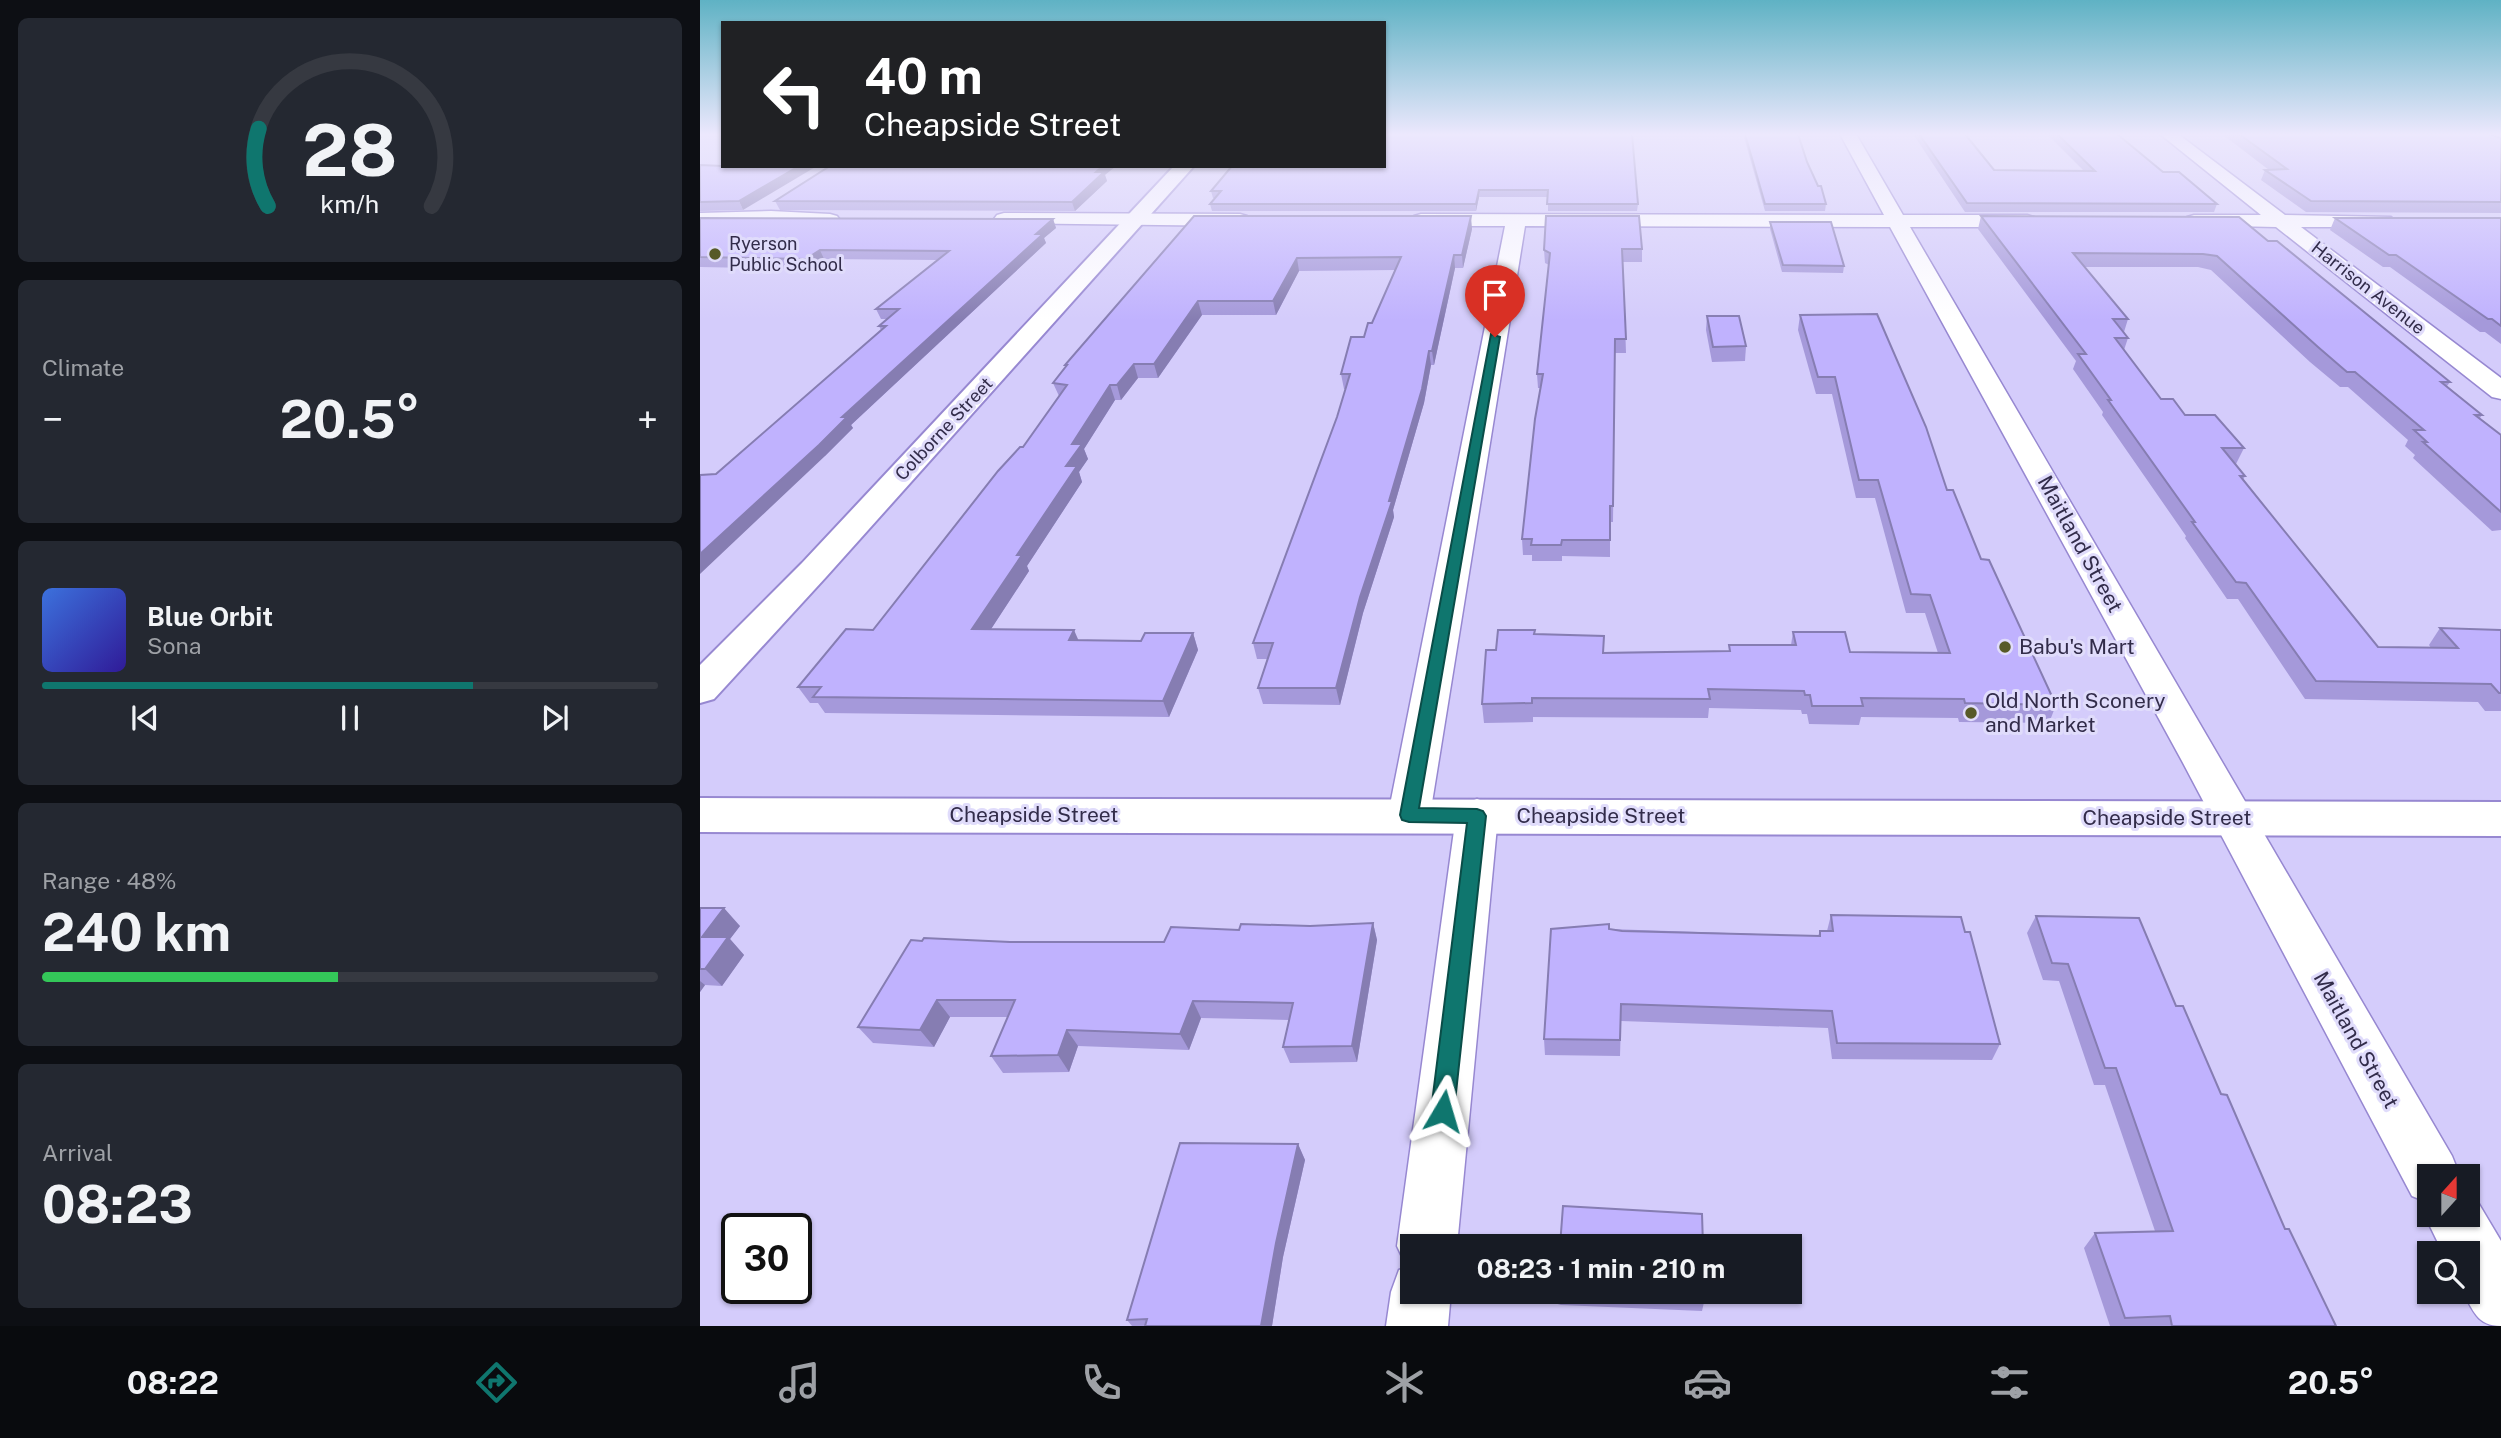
<!DOCTYPE html>
<html lang="en">
<head>
<meta charset="utf-8">
<style>
  :root { --surface:#171b24; --page:#242831; --text:#f1f3f6; --muted:#9ea1a6; --line:#363941; --accent:#0f766e }
  body { margin:0; font-family:"Public Sans",sans-serif; background:var(--page); color:var(--text); height:100vh; display:flex; flex-direction:column; font-size:26px; white-space:nowrap }
  * { box-sizing:border-box; margin:0 }
  p { font-size:23px; color:var(--muted) }
  .icon { flex:none; width:38px; height:38px; fill:none; stroke:currentColor; stroke-width:2; stroke-linecap:round; stroke-linejoin:round }
  .map { position:relative; flex:1; overflow:hidden }
  .drawer { display:flex; flex-direction:column; gap:18px; padding:18px; background:#0d0f14; width:700px }
  .drawer>* { flex:none }
  .hud { position:absolute; left:21px; top:21px; width:665px; height:147px; border-radius:0px; box-shadow:0 2px 5px #0004; background:#202124; color:#fff; overflow:hidden }
  .needle { width:46px; rotate:21deg }
  .fabs { position:absolute; left:1717px; top:1164px; display:grid; gap:14px }
  .fabs a { display:grid; place-items:center; width:63px; height:63px; border-radius:0px; background:var(--surface); box-shadow:0 2px 5px #0004; font-size:35px }
  .speed { position:absolute; left:21px; top:1213px; display:flex; gap:14px; font-size:35px; font-weight:700; text-align:center }
  .speed>* { display:grid; place-content:center; width:91px; height:91px; border-radius:50%; background:var(--surface); box-shadow:0 2px 5px #0004; line-height:1 }
  .speed .limit { border:4px solid #111; border-radius:10px; background:#fff; color:#111 }
  .pin { position:absolute; display:grid; place-items:center; width:60px; height:60px; color:#fff; margin:-72px -30px; border-radius:50% 50% 50% 0; rotate:-45deg; box-shadow:0 0 7px #0007 }
  .pin .icon { rotate:45deg }
  .me { position:absolute; width:77px; margin:-38px; rotate:7deg; stroke-linejoin:round; filter:drop-shadow(0 0 5px #0008) }
  .turn { display:flex; align-items:center; gap:24px; height:147px; padding:0 28px; font-size:32px }
  .turn .icon { width:91px; height:91px; stroke-width:2.5 }
  .turn b { display:block; font-size:49px; line-height:60px }
  .big { font-size:52px; font-weight:700; line-height:1.1 }
  .drawer .card { flex:1; display:flex; flex-direction:column; justify-content:center; gap:10px; min-width:0; padding:0 24px; border-radius:10px; background:var(--page) }
  .drawer .dial { align-items:center; gap:0 }
  .dial svg { height:182px; overflow:visible; fill:none; stroke:var(--line); stroke-width:7; stroke-linecap:round; text-anchor:middle }
  .dial text { fill:var(--text); stroke:none }
  .song { display:flex; align-items:center; gap:21px }
  .cover { width:84px; height:84px; border-radius:10px; background:linear-gradient(135deg,hsl(220 70% 55%),hsl(250 70% 35%)) }
  .played { height:7px; border-radius:4px; background:linear-gradient(90deg,var(--accent) 70%,var(--line) 70%) }
  .keys { display:flex; justify-content:space-around; direction:ltr }
  .heat { display:flex; justify-content:space-between; align-items:center; font-size:38px; direction:ltr }
  .charge { height:10px; border-radius:5px; background:linear-gradient(90deg,#34c759 48%,var(--line) 0) }
  .trip { position:absolute; left:700px; top:1234px; width:402px; height:70px; border-radius:0px; background:var(--surface); box-shadow:0 2px 5px #0004; font-weight:700; line-height:70px; text-align:center }
  .menu { display:flex; height:112px; justify-content:space-around; align-items:center; background:#090b0e; color:var(--muted) }
  .menu .icon { width:49px; height:49px }
  .menu .on { color:var(--accent) }
  .menu b { font-size:32px; color:var(--text) }
  main { display:flex; flex:1; min-height:0 }
  .map>svg:first-child { display:block }
  .lines { fill:none; stroke-linecap:round; stroke-linejoin:round }
  .minor-casing { stroke:#9788d1; stroke-width:3 }
  .tertiary-casing { stroke:#9788d1; stroke-width:4 }
  .minor { fill:#fff; fill-rule:evenodd }
  .tertiary { fill:#fff; fill-rule:evenodd }
  .wall { fill:#a599da }
  .shaded-wall { fill:#867db2 }
  .building { fill:#c0b2fe; stroke:#867db2; stroke-width:2 }
  .route { fill:#0f766e; stroke:#0a4d48; stroke-width:2 }
  .poi-dot { fill:#575a28; stroke:#e0dcfb; stroke-width:2.5 }
  .labels { text-anchor:middle; stroke-width:6; stroke-linejoin:round; paint-order:stroke }
  .far-poi-label { font-size:18px; fill:#322c4a; stroke:#e0dcfb; text-anchor:start }
  .far-street-label { font-size:18px; fill:#322c4a; stroke:#e0dcfb }
  .street-label { font-size:21px; fill:#322c4a; stroke:#e0dcfb }
  .poi-label { font-size:21px; fill:#322c4a; stroke:#e0dcfb; text-anchor:start }
</style>
</head>
<body>
<main>
<section class="drawer">
<div class="card dial"><svg viewBox="0 0 100 80">
<path d="M14 69A42 42 0 1 1 86 69"/>
<path d="M14 69A42 42 0 0 1 10 35" stroke="#0f766e"/>
<text x="50" y="56" font-size="32" font-weight="700">28</text>
<text x="50" y="72" font-size="11">km/h</text>
</svg></div>
<div class="card"><p>Climate</p>
<div class="heat"><a>−</a><b class="big">20.5°</b><a>+</a></div>
</div>
<div class="card">
<div class="song"><i class="cover"></i><div><b>Blue Orbit</b><p>Sona</p></div></div>
<div class="played"></div>
<div class="keys"><svg class="icon" aria-label="previous" viewBox="0 0 24 24"><path d="M18 5L8 12l10 7zM5 5v14"/></svg><svg class="icon" aria-label="pause" viewBox="0 0 24 24"><path d="M8 5v14M16 5v14"/></svg><svg class="icon" aria-label="next" viewBox="0 0 24 24"><path d="M6 5l10 7-10 7zM19 5v14"/></svg></div>
</div>
<div class="card"><p>Range · 48%</p><b class="big">240 km</b><div class="charge"></div></div>
<div class="card"><p>Arrival</p><b class="big">08:23</b></div>
</section>
<div class="map">
<svg width="1801" height="1326" viewBox="0 0 1801 1326">
  <rect width="100%" height="100%" fill="#d4ccfb"/>
  <g class="lines">
    <defs>
      <g id="minor">
        <path d="M1140,134H1156L1203,215H1327L1334,217L1337,221L1334,225L1327,227H1210L1752,1156L1760,1176H1729V1214H1768V1191L1773,1194L1801,1241V1326C1777,1326 1773,1310 1763,1292H1768V1253H1743L1724,1214L1729,1203L1712,1196L1482,761L1190,227L825,226L730,815L724,827L709,831L694,827L688,815L805,226H721L714,224L711,220L714,216L721,214L1184,215Z"/>
        <path d="M1460,134H1478L1585,215L1691,217L1694,221L1691,225L1684,227H1601L1801,378V399L1792,397L1576,227L1487,225L1484,221L1487,217L1494,215H1561Z"/>
        <path d="M71,211L130,214L137,216L140,220L137,224L130,226L71,223L0,225V213Z"/>
        <path d="M304,213L540,214L547,216L550,220L547,224L540,226L297,223L294,219L297,215Z"/>
        <path d="M777,799L792,804L798,816L757,1246H712V1292H751L748,1326H686L691,1292L699,1270L707,1267L697,1246L756,816L762,804Z"/>
      </g>
      <g id="tertiary">
        <path d="M474,166H494L126,577L14,699L0,703V665L102,563Z"/>
        <path d="M0,798L1801,802V836L0,832Z"/>
      </g>
    </defs>
    <use href="#minor" class="minor-casing"/>
    <use href="#tertiary" class="tertiary-casing"/>
    <use href="#minor" class="minor"/>
    <use href="#tertiary" class="tertiary"/>
  </g>
  <g class="wall">
    <path d="M684,134L938,204L937,211H848V197H779L776,211H512L510,204L515,198H513L511,191Z"/>
    <path d="M1043,134H1098L1107,162L1126,204L1125,211H1065Z"/>
    <path d="M1213,134H1265L1294,170L1384,171L1347,134H1417L1463,172L1517,204L1514,212H1265Z"/>
    <path d="M1522,134H1789L1801,138V213L1606,212L1561,180L1565,170H1569Z"/>
    <path d="M0,165H23L43,210L0,211Z"/>
    <path d="M405,175L407,181L375,211L80,210L75,201Z"/>
    <path d="M494,216L772,229L763,268H755L734,365H731L724,403L693,510L694,517L663,613L640,705L563,704L558,688L567,659H557L553,643L637,417L646,389H644L641,374L672,323L695,270L599,271L576,315H502L458,378H438L421,400H415L384,449L388,459L379,472L382,482L327,566L329,571L291,629L379,640L441,641L493,633L498,650L469,717L125,713L118,703H110L98,687L173,630L323,447L359,396L353,383L366,367L365,365Z"/>
    <path d="M1281,216L1568,241L1750,382L1747,386L1782,415L1780,418L1801,435V530L1792,531L1713,458L1715,455L1705,446L1708,440L1648,387H1640L1610,362L1511,270L1498,267H1384L1428,319L1424,332L1428,338L1424,350L1461,399L1485,415L1544,448L1536,464H1535L1545,476L1543,480L1678,647L1731,648L1729,645L1740,628L1801,630V711H1785L1778,702L1605,699L1538,599H1527L1485,538L1486,536L1402,415L1403,412L1373,369L1376,361L1278,229Z"/>
    <path d="M0,218L353,219L356,228L344,238L346,243L151,425L153,428L125,456L16,474L181,330L179,326L188,319H181L176,309L237,260L124,259L111,269L0,267Z"/>
    <path d="M1635,218H1801V344L1785,332H1780L1690,267H1683L1630,230Z"/>
    <path d="M1070,222L1144,266L1143,273L1082,272L1070,229Z"/>
    <path d="M942,249V262H923L926,353H915L913,522H910V557L862,556V561H832V555H823L822,539L840,388H838L837,374L849,265L845,263L844,250Z"/>
    <path d="M1100,315L1247,490L1281,559L1356,705L1349,723L1259,722L1258,718L1161,717L1159,725L1109,724L1107,714H1102L1101,710L1009,708L1008,718L833,717V722L784,723L782,704L796,650L835,634L904,652L1029,651V645H1091L1093,632L1150,652L1238,653L1225,613H1206L1175,498H1156L1132,394H1116L1098,330Z"/>
    <path d="M1007,316L1046,346L1045,361L1012,362L1006,330Z"/>
    <path d="M0,908L40,926L30,939L44,955L22,986L5,985L0,992Z"/>
    <path d="M1131,915L1300,1044L1292,1060L1132,1059L1128,1028L921,1021L920,1056L845,1055L844,1039L909,929L1118,936L1120,931H1127Z"/>
    <path d="M1336,916L1476,1006L1521,1094L1585,1229L1636,1326H1410L1384,1248L1395,1233L1455,1231L1405,1085H1394L1359,981L1343,980L1327,933Z"/>
    <path d="M673,923L677,940L657,1062L590,1063L583,1047L589,1020L501,1018L489,1050L378,1046L369,1072L303,1073L291,1056L308,1017H250L234,1047L173,1043L158,1027L310,942H464L539,930Z"/>
    <path d="M598,1144L605,1160L583,1257L572,1326H432L427,1320Z"/>
    <path d="M843,1292H1005V1298L1002,1311L861,1305L844,1300Z"/>
  </g>
  <g class="shaded-wall">
    <path d="M99,166H117L43,210L39,201Z"/>
    <path d="M403,166H416L405,175L407,181L375,211L372,202L396,172Z"/>
    <path d="M779,190V197L776,211V204Z"/>
    <path d="M771,216L772,229L763,268L762,255Z"/>
    <path d="M353,219L356,228L344,238L346,243L151,425L153,428L125,456L0,574V554L142,417Z"/>
    <path d="M120,250L124,259L111,269L106,259Z"/>
    <path d="M754,255L755,268L734,365L732,351Z"/>
    <path d="M597,258L599,271L576,315L573,301Z"/>
    <path d="M498,301L502,315L458,378L454,364Z"/>
    <path d="M729,351L731,365L724,403L693,510L694,517L663,613L640,705L636,688L660,597L689,501Z"/>
    <path d="M434,364L438,378L421,400L417,385Z"/>
    <path d="M410,385L415,400L384,449L388,459L379,472L382,482L327,566L329,571L280,646L272,629L317,555L366,466L372,444Z"/>
    <path d="M374,630L381,646L369,640Z"/>
    <path d="M493,633L498,650L469,717L463,701Z"/>
    <path d="M24,908L40,926L30,939L44,955L22,986L5,969L2,937Z"/>
    <path d="M673,923L677,940L657,1062L652,1046Z"/>
    <path d="M0,981L5,985L0,992Z"/>
    <path d="M237,1000L250,1017L234,1047L220,1030Z"/>
    <path d="M493,1001L501,1018L489,1050L480,1034Z"/>
    <path d="M367,1030L378,1046L369,1072L358,1055Z"/>
    <path d="M598,1144L605,1160L583,1257L572,1326H561L576,1243Z"/>
  </g>
  <g class="building">
    <path d="M684,134H932L938,204H847L848,190H779L776,204H510L521,191H511L532,166H684Z"/>
    <path d="M1045,134H1098L1107,162L1118,186H1121L1126,204H1065Z"/>
    <path d="M1219,134H1265L1294,170L1395,171L1357,134H1417L1463,172H1479L1517,204L1267,203Z"/>
    <path d="M1539,134H1789L1801,138V202L1611,201L1565,170L1587,169Z"/>
    <path d="M0,165L23,166H99L39,201L0,202Z"/>
    <path d="M130,166H403L396,172H404L372,202L75,201Z"/>
    <path d="M494,216H771L762,255H754L732,351H729L722,389L689,501H692L660,597L636,688H558L573,643H553L637,417L650,374H641L651,337H664L668,323H672L701,257L597,258L573,301H498L454,364H434L417,385H410L372,444H382L366,466H377L317,555H322L272,629L374,630L369,640L441,641L445,633H493L463,701L113,697L121,687H98L146,629L173,630L298,471L320,447H323L367,385L353,383L367,365H365Z"/>
    <path d="M846,216H939L942,249H922L926,339H915L913,506H910V540H862L861,545H831L832,539H822L835,419L843,374H837L850,253L844,250Z"/>
    <path d="M1281,216L1539,217L1568,241H1577L1750,382H1741L1782,415H1775L1801,435V512L1723,442H1727L1714,430H1724L1655,372H1647L1618,347L1517,256L1503,254L1373,253L1428,319H1413L1428,338H1415L1461,399H1473L1485,415H1515L1544,448H1522L1545,476H1540L1678,647L1758,648L1740,628L1801,630V693H1799L1791,684L1616,681L1546,583L1536,582L1492,522H1495L1408,400H1411L1378,354H1386Z"/>
    <path d="M0,218L353,219L336,234H343L142,417H147L119,445L0,554V475L16,474L186,326H179L199,309H176L249,251L120,250L106,259L0,257Z"/>
    <path d="M1635,218H1801V326L1792,319H1788L1696,255H1689Z"/>
    <path d="M1070,222H1131L1144,266L1083,265Z"/>
    <path d="M1177,314L1226,427L1247,490H1253L1281,559L1289,560L1356,705L1265,703L1264,699L1161,698L1163,706H1112L1110,695H1105L1104,691L1008,689L1010,699L832,698V703L782,704L786,650H796L798,630H835L834,634L904,636L903,653L1030,651L1029,645H1096L1093,632H1145L1150,652L1250,653L1230,595L1211,594L1178,480H1159L1135,377H1118L1100,315Z"/>
    <path d="M1007,316H1039L1046,346L1013,347Z"/>
    <path d="M0,908H24L2,937H28L5,969H0Z"/>
    <path d="M1131,915L1261,917L1265,932H1270L1300,1044L1137,1043L1132,1011L921,1004L920,1040L844,1039L851,929L909,924V929L922,931L1120,936V931H1133Z"/>
    <path d="M1336,916L1439,918L1476,1006H1483L1521,1094L1527,1095L1585,1229H1589L1636,1326H1472L1470,1316L1425,1318L1395,1233L1473,1231L1416,1068H1405L1368,964L1352,963Z"/>
    <path d="M673,923L652,1046L583,1047L593,1003L493,1001L480,1034L367,1030L358,1055L291,1056L315,1000H237L220,1030L158,1027L211,940L222,941L224,938L310,942H464L471,927L539,930L541,924L610,926Z"/>
    <path d="M480,1143L598,1144L576,1243L561,1326H445L447,1319L427,1320Z"/>
    <path d="M863,1206L1002,1214L1003,1246H860Z"/>
    <path d="M859,1292H1005V1298L861,1292Z"/>
  </g>
  <linearGradient id="sky" x2="0" y2="1"><stop stop-color="#5fb2c4"/><stop offset="0.42" stop-color="#ece8fd"/><stop offset="1" stop-color="#ece8fd" stop-opacity="0"/></linearGradient>
  <rect width="1801" height="320" fill="url(#sky)"/>
  <path class="route" d="M791,334L800,337L719,808L777,809L783,811L786,816L754,1111L751,1120L743,1123L734,1120L731,1111L767,823L709,822L702,820L700,815Z"/>
  <g class="poi-dot">
    <circle cx="15" cy="254" r="7"/>
    <circle cx="1305" cy="647" r="7"/>
    <circle cx="1271" cy="713" r="7"/>
  </g>
  <g class="labels">
    <g class="far-poi-label">
      <text x="29" y="250">Ryerson<tspan x="29" dy="21">Public School</tspan></text>
    </g>
    <g class="far-street-label">
      <text transform="translate(1668 288) rotate(38)" y="6">Harrison Avenue</text>
      <text transform="translate(244 429) rotate(-47)" y="6">Colborne Street</text>
    </g>
    <g class="street-label">
      <text transform="translate(1380 544) rotate(61)" y="7">Maitland Street</text>
      <text x="334" y="822">Cheapside Street</text>
      <text x="901" y="823">Cheapside Street</text>
      <text x="1467" y="825">Cheapside Street</text>
      <text transform="translate(1656 1040) rotate(61)" y="7">Maitland Street</text>
    </g>
    <g class="poi-label">
      <text x="1319" y="654">Babu's Mart</text>
      <text x="1285" y="708">Old North Sconery<tspan x="1285" dy="24">and Market</tspan></text>
    </g>
  </g>
</svg>
<div class="fabs">
<a><svg class="needle" viewBox="-14 -14 28 28"><path d="M0-13l5 13h-10z" fill="#e53935"/><path d="M0 13l5-13h-10z" fill="#9ea1a6"/></svg></a>
<a><svg class="icon" aria-label="search" viewBox="0 0 24 24"><circle cx="10" cy="10" r="6"/><path d="M15 15l6 6"/></svg></a>
</div>
<div class="speed"><div class="limit">30</div></div>
<div class="pin" style="left:795px;top:337px;background:#d93025"><svg class="icon" aria-label="arrive" viewBox="0 0 24 24"><path d="M6 21V4h12l-3 4 3 4H6"/></svg></div>
<svg class="me" style="left:743px;top:1111px" viewBox="-20 -20 40 40"><path d="M0-17L14 15 0 8-14 15z" fill="#0f766e" stroke="#fff" stroke-width="4"/></svg>
<div class="trip">08:23 · 1 min · 210 m</div>
<div class="hud">
<div class="turn"><svg class="icon" aria-label="left" viewBox="0 0 24 24"><path d="M17 20v-9H6M10 6l-5 5 5 5"/></svg><div><b>40 m</b>Cheapside Street</div></div>
</div>
</div>
</main>
<nav class="menu">
<b>08:22</b>
<svg class="icon on" aria-label="directions" viewBox="0 0 24 24"><path d="M12 3l9 9-9 9-9-9zM9 14v-3h6M13 9l2 2-2 2"/></svg>
<svg class="icon" aria-label="music" viewBox="0 0 24 24"><path d="M9 18V5l10-2v13"/><circle cx="6" cy="18" r="3"/><circle cx="16" cy="16" r="3"/></svg>
<svg class="icon" aria-label="phone" viewBox="0 0 24 24"><path d="M5 4h4l2 5-3 2q2 4 5 5l2-3 5 2v4C11 20 4 13 5 4z"/></svg>
<svg class="icon" aria-label="climate" viewBox="0 0 24 24"><path d="M12 3v18M4 7l16 10M4 17L20 7"/></svg>
<svg class="icon" aria-label="car" viewBox="0 0 24 24"><path d="M5 17H2v-5l4-1 3-4h7l3 4 3 1v5h-3M9 17h6M6 11h13"/><circle cx="7" cy="17" r="2"/><circle cx="17" cy="17" r="2"/></svg>
<svg class="icon" aria-label="filters" viewBox="0 0 24 24"><path d="M4 7h16M4 17h16"/><circle cx="9" cy="7" r="2"/><circle cx="15" cy="17" r="2"/></svg>
<b>20.5°</b>
</nav>
</body>
</html>
